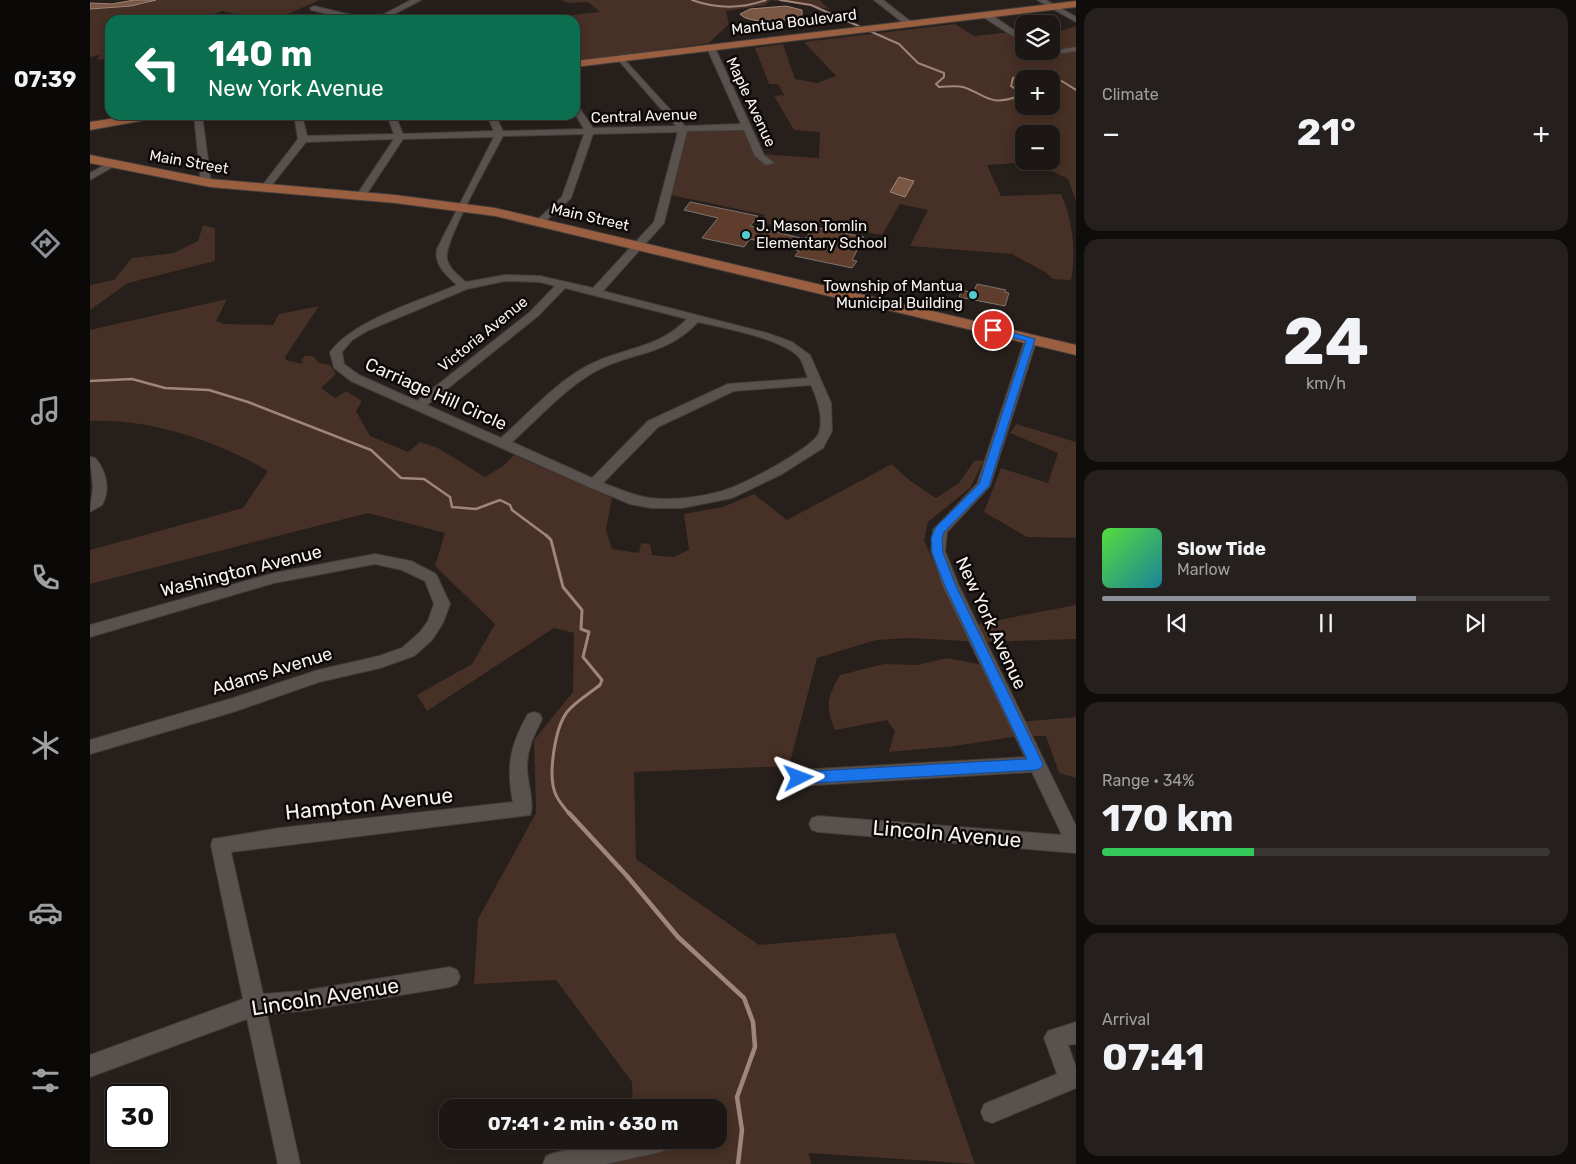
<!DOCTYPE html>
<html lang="en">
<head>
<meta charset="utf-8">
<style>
  :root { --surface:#1c1714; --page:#25201d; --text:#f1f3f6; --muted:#a09fa0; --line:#3a3634; --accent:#8c9099 }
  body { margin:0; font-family:Rubik,sans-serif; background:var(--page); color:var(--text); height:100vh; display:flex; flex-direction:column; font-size:19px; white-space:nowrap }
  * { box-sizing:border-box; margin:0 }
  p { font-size:16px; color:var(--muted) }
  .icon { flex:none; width:28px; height:28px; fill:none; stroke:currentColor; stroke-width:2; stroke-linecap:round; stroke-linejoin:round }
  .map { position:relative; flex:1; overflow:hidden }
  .drawer { display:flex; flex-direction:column; gap:8px; padding:8px; background:#0f0d0b; width:500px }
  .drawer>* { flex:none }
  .hud { position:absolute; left:15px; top:15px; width:475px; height:105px; border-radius:15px; box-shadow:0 2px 12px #0003,0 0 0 1px var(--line); background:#0b6e4f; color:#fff; overflow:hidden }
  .controls { position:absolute; left:925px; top:15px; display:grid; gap:10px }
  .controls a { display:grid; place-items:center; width:45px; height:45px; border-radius:10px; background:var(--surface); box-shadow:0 2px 12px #0003,0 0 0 1px var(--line); font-size:25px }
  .speed { position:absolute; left:15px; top:1084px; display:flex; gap:10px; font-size:25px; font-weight:700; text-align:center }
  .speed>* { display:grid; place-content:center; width:65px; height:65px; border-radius:50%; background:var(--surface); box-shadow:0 2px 12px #0003,0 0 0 1px var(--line); line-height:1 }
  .speed .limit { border:2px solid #111; border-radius:8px; background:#fff; color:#111 }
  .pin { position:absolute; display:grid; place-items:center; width:42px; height:42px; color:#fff; margin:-21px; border:2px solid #fff; border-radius:50%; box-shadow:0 1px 5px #0007 }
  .me { position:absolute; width:55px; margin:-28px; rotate:87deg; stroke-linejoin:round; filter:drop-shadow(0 0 4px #0008) }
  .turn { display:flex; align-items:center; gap:18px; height:105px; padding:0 20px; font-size:22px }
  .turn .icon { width:65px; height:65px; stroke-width:2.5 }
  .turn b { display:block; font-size:35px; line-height:42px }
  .big { font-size:38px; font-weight:700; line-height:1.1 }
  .drawer .card { flex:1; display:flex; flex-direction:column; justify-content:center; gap:8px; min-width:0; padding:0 18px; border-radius:15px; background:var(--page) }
  .drawer .dial { align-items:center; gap:0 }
  .dial b { font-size:65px; line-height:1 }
  .song { display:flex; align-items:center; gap:15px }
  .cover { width:60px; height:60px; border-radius:8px; background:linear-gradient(135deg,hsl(110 70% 55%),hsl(190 70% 35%)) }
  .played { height:5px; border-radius:2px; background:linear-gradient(90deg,var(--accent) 70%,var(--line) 70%) }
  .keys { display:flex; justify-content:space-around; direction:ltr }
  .heat { display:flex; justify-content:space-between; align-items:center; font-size:28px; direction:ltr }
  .charge { height:8px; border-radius:4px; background:linear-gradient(90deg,#34c759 34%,var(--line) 0) }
  .trip { position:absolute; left:349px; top:1099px; width:288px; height:50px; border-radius:15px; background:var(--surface); box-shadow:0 2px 12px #0003,0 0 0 1px var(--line); font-weight:700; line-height:50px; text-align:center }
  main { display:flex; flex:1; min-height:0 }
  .menu { display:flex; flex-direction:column; width:90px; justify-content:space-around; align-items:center; background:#0b0908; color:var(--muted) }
  .menu .icon { width:35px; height:35px }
  .menu .current { color:var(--accent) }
  .menu b { font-size:22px; color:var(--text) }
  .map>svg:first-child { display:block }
  .green { fill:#473025; fill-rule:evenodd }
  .water { fill:#7a5645; stroke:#a08579 }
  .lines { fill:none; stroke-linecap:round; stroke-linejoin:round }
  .stream-far3 { stroke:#a08579; stroke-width:2 }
  .stream-far2 { stroke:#a08579; stroke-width:2.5 }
  .stream-far1 { stroke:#a08579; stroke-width:3 }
  .stream { stroke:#a08579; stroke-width:4.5 }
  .building { fill:#5f3d2d; stroke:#7d7470 }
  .minor-casing { stroke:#423c3a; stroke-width:2 }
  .major-casing { stroke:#423c3a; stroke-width:2 }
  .minor { fill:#59514d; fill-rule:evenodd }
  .major { fill:#9a5f40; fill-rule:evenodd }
  .route { fill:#1a73e8; stroke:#114b97 }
  .poi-dot { fill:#52cdcf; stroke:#0c0908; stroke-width:2 }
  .labels { text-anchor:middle; stroke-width:5; stroke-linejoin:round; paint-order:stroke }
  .far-street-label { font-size:15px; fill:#f8f3f1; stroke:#0c0908 }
  .far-poi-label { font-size:15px; fill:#f8f3f1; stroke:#0c0908; text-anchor:start }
  .street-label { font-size:18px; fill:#f8f3f1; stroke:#0c0908 }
  .near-street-label { font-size:21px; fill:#f8f3f1; stroke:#0c0908 }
</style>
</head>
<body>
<main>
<nav class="menu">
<b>07:39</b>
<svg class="icon current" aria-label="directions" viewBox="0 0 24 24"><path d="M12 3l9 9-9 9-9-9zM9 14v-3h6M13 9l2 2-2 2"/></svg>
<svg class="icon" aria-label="music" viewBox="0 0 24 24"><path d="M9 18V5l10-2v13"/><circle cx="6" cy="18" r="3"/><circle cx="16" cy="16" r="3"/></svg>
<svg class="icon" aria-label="phone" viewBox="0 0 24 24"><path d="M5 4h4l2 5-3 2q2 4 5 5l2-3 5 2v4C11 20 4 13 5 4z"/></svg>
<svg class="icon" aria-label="climate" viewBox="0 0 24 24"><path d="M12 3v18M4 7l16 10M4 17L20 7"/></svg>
<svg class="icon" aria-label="car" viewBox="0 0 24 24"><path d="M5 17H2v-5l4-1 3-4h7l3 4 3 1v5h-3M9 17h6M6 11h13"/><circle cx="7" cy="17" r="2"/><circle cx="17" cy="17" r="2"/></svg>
<svg class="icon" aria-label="filters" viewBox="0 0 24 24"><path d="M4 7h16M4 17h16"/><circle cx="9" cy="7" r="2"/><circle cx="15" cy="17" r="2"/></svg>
</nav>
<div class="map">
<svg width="986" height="1164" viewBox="0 0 986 1164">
  <rect width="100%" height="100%" fill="#261f1b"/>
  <g class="green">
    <path d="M66,0H230L198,14L209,20H173L132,11L111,20H20V58L7,60L10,55L0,57V9L54,4Z"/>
    <path d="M471,0H730L739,9L681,0L675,5L636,11L639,24L619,43L485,62V20H438L510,12L498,2L480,3Z"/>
    <path d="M865,24L884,36L921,32L934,37V51H961V34L986,26V201L978,179L943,162L897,165L911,196L971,194C983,220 986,253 981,280L963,279L955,272L922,254L820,246L838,210L810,204L792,235L719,222L712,231L670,222L675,215L576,194L589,129L654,127L667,154L729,158L730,132L704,130L684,96L694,95L688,84H679L665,48L693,44L705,79L727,83L746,76L714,42ZM934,79H961V106H934ZM934,134H961V161H934Z"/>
    <path d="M113,225L125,228V261L38,283L0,310V285L24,280L42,258L84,253L108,241Z"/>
    <path d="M137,299L126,321L134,324L183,325L189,314L229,306L195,357L196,360L213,364L211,360L215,356H223L229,363L240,365L246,374L231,388L245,398L256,391L272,401L266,411L280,436L318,452L330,442L348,448L395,477L413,466L424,455L522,498L516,530L522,549L549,553L551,543L560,544L562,555L583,557L599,550L594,514L633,507L664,494L697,520L802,464L819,480L846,498L869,483L884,461L894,460L880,488L838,522L834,540L872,627L986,605V639L892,642L820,638L786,640L727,658L699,766L544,772L546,859L669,945L805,933L885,1164L719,1153L721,1164H465L543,1147V1140H628V1108L543,1107L542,1082L466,980L384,984L388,919L446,813L444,740L483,692L484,633L464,628L337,711L327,695L382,664L405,624L345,566L355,533L278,513L0,584V550L153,508L178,471C128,441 58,418 0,421V330Z"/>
    <path d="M926,424L986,442V538L937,537L894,512L911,468L958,483L968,453L920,433Z"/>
    <path d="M857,658L904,667L929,722L986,717V778L969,773L956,736H930L865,746L799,752L805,731L797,720L745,730C735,705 737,698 750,675L794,664L827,665Z"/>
  </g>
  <g class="water">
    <path d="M44,0H66L41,6L0,9V3L22,4Z"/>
    <path d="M696,6L712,10V15C701,22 659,25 650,14L660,9Z"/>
    <path d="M809,177L824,181L815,197L800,192Z"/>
  </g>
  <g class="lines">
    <g class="stream-far3">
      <path d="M602,0C627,9 651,9 676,0"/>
      <path d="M690,0L721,5L809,44L828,63L854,73V77L846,84L849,87C856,87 866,85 873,87C897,95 899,107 929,96L930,92L921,86L923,78L932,75L949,79L961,78L970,80L986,90"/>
    </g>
    <path class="stream-far2" d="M0,381L42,379L75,388L119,390L158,402L281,450L311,478L334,479L360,497L362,507L386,509L410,500L420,505L422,510L457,536"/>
    <path class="stream-far1" d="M456,535L461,540L473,587L492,610L491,629L499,632L493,657L512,680L510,685C500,693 485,702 477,712C465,728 457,777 466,795C469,802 475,808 479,814"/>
    <path class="stream" d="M479,813L537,876L588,937L654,998L663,1022L665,1047L647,1097L652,1130L648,1164"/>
  </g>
  <g class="building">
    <path d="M600,202L668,216L660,226L711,238H716L724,227L774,237L762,260L767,261L762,268L705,256L709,251L660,239L654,247L612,238L628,218L594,210Z"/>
    <path d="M887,284L916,290L915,292L919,293L915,306L869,297L872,290L883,293Z"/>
  </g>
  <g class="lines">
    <defs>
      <g id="minor">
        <path d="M321,0H331L293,20H283Z"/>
        <path d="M784,0H793L824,24L817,26Z"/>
        <path d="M947,0H956L986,17V22Z"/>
        <path d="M224,6L274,18L275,20H262L221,10L220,8Z"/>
        <path d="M893,13H899L934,37V43L893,17Z"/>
        <path d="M621,46L625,48L674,155L684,163L676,165L665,156L654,130L597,131L574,223L513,291L677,333L702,342L720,355L741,403L742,431L733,448L692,474L642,498L592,508H561L540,504L499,487L261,381L244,368L240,352C264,320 329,301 367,285C356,275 344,265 347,249L404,137L313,139L274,198L271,199L266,196L304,139L216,142L178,190H172V186L208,139L204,115H212L217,136L304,134L297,115H305L313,134L404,131L397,115H405L413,131L494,129L485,114V105L488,106L503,128L586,126L529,61L528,59L532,57L595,126L651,124L617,48ZM588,132L564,222L503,288L450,276L415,275L376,282C369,276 359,269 357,259C353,242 403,156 413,136L494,134L472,197L447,220V224L451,225L481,198L503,134ZM415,281L450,282L465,286L440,312L327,401L269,375L254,364L252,352L262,340L279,330L377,289ZM475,288L597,319C567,350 532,347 497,366C464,384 439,413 411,438L337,405L448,316ZM608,322C634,328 689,338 708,356C713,361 715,372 718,378L638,384L558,421L502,478L422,442C449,418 474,389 506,371C545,350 573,358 608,322ZM721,385C727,398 734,418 729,433C722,449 651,486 632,491C610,497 583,501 560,498C544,496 529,489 513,483L568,427L644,391Z"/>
        <path d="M986,47V51L954,56L945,51H961Z"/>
        <path d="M104,115H112L121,183L116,186L111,183Z"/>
        <path d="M20,162L28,164L0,180V173Z"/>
        <path d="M941,335L947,339L900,486L857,532L855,551L869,586L986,826V853L728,832L722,830L719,824L722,818L728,816L972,835L942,772L709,786L703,783L700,778L703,773L709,770L935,757L853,586L841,551L843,530L887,484L935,339Z"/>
        <path d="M0,457L5,458C16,470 21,490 12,505L0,512L3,487Z"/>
        <path d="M285,554L321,561L346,574L360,604L353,623L342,640L324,656L290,668L229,682L143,712L0,754V740L143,698L228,670L289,656L312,648L330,632L338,621L344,604L335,581L312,570L285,564L184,583L0,637V625L184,573Z"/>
        <path d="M444,712L450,714L452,719C444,736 437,748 437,768C437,780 445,805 440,815L141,852L173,994L212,991L360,967L367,970L370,977L367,984L360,987L212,1011L177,1014L210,1164H188L157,1019L0,1077V1055L153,999L121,845L123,839L190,828L423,802C416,767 420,745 438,714Z"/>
        <path d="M986,1022V1044L978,1045L986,1067V1088L902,1123L894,1120L891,1112L894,1104L967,1074L954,1038L958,1031Z"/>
        <path d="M522,1140L581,1141L578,1149L570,1152L516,1164H453L456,1156L464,1153Z"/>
      </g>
      <g id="major">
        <path d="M986,1V7L485,67V61Z"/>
        <path d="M46,115H73L67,118L0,130V122Z"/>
        <path d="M0,155L120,179L305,195L405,208L986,345V355L405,216L305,203L120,187L0,163Z"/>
      </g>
    </defs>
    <use href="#minor" class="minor-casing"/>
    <use href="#major" class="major-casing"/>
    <use href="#minor" class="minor"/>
    <use href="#major" class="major"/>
  </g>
  <path class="route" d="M903,327L945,339L899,486L854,532L852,538L853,553L866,586L953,764L951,768L946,770L709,784L705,782L703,778L705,774L709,772L937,759L855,586L842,553L841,538L846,527L889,484L936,341L900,332L898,330Z"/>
  <g class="poi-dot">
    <circle cx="656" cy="235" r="5"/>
    <circle cx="883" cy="295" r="5"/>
  </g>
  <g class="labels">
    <g class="far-street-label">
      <text transform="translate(704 22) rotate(-7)" y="5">Mantua Boulevard</text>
      <text transform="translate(661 102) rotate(65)" y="5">Maple Avenue</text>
      <text transform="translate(554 116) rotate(-2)" y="5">Central Avenue</text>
      <text transform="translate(99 162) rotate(10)" y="5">Main Street</text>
      <text transform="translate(500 217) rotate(13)" y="5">Main Street</text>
      <text transform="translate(393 334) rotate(-39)" y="5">Victoria Avenue</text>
    </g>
    <g class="far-poi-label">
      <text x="666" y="231">J. Mason Tomlin<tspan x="666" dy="17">Elementary School</tspan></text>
      <text x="873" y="291" text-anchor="end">Township of Mantua<tspan x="873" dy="17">Municipal Building</tspan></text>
    </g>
    <g class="street-label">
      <text transform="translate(346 394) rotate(24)" y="6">Carriage Hill Circle</text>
      <text transform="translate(151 571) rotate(-14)" y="6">Washington Avenue</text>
      <text transform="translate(901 623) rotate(65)" y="6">New York Avenue</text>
      <text transform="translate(182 671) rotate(-17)" y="6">Adams Avenue</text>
    </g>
    <g class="near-street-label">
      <text transform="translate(279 804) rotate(-6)" y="7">Hampton Avenue</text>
      <text transform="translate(857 834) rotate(5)" y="7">Lincoln Avenue</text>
      <text transform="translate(235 997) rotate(-9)" y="7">Lincoln Avenue</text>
    </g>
  </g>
</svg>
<div class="controls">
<a><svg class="icon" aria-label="layers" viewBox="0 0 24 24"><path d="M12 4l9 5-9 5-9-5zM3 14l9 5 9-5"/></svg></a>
<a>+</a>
<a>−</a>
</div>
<div class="speed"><div class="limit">30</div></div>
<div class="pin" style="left:903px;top:330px;background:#d93025"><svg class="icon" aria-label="arrive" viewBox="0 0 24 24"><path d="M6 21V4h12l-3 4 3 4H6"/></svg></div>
<svg class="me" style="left:709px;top:778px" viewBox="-20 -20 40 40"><path d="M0-17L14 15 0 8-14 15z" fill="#1a73e8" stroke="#fff" stroke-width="4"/></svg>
<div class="trip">07:41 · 2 min · 630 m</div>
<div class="hud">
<div class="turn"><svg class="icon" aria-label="left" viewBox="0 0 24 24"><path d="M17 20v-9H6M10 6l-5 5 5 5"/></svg><div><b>140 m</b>New York Avenue</div></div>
</div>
</div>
<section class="drawer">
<div class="card"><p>Climate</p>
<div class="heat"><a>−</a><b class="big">21°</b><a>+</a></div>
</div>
<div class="card dial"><b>24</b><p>km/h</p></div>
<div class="card">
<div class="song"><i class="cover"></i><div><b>Slow Tide</b><p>Marlow</p></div></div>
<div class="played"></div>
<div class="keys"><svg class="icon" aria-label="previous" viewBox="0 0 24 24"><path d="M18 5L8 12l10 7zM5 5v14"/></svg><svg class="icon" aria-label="pause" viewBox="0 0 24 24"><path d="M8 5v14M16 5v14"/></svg><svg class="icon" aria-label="next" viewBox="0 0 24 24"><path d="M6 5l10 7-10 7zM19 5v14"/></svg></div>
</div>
<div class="card"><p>Range · 34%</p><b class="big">170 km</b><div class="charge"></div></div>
<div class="card"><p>Arrival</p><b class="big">07:41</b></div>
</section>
</main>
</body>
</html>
